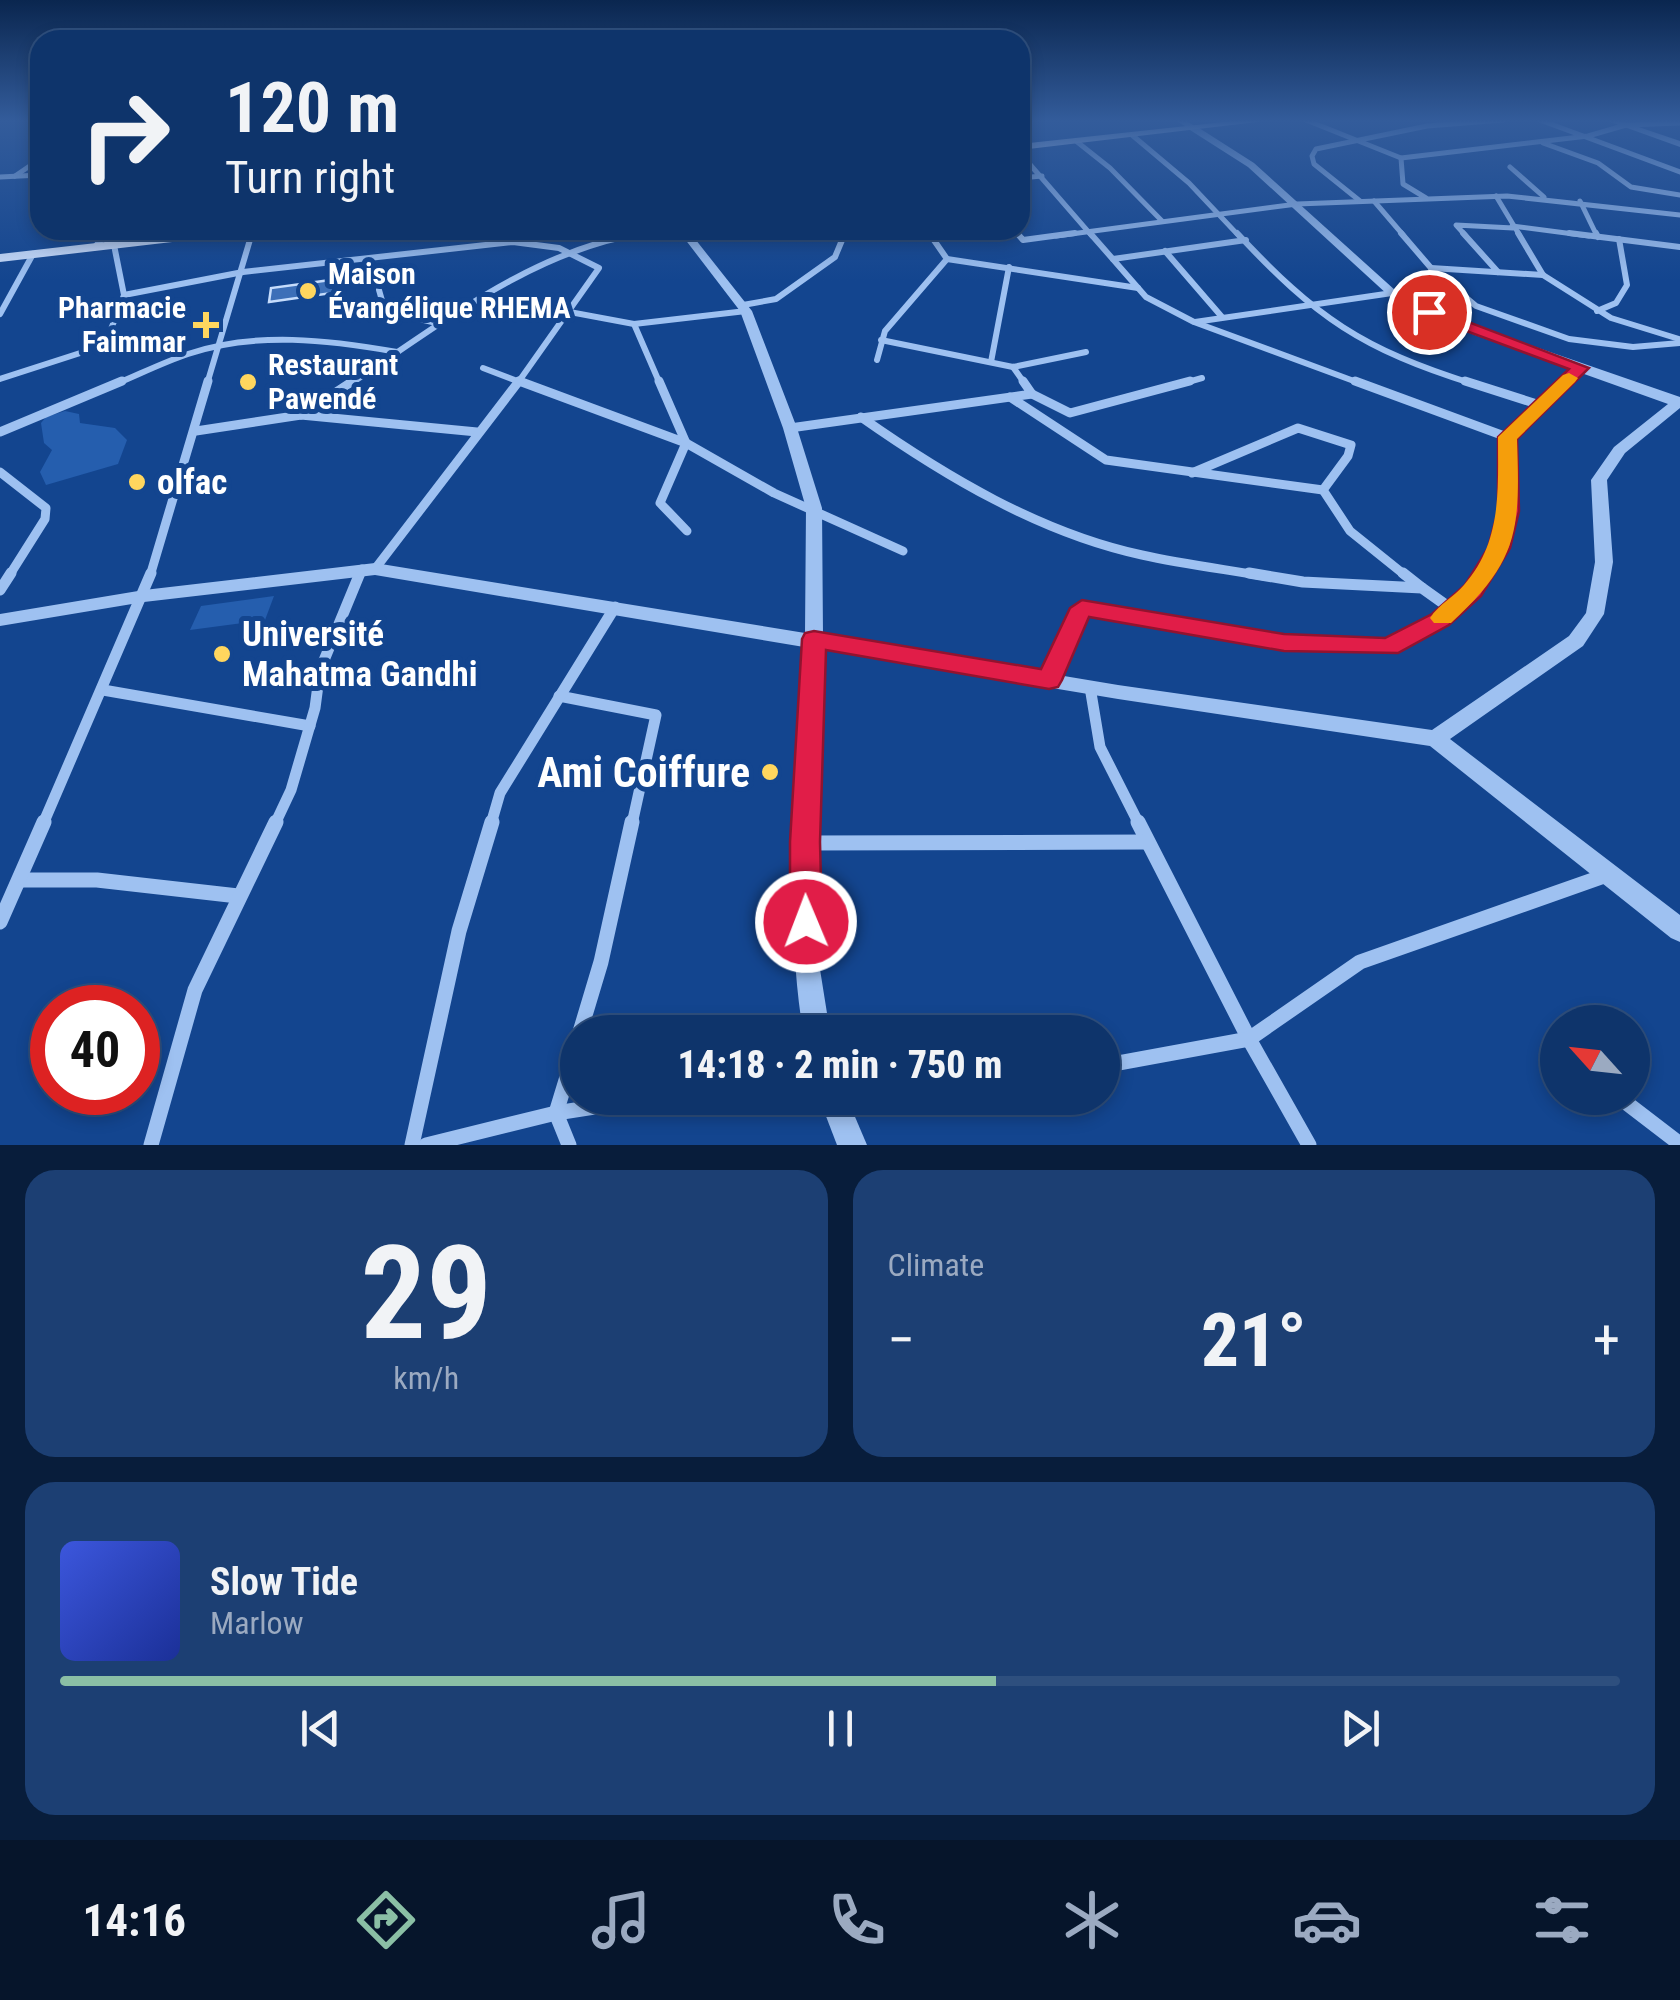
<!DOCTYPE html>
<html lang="en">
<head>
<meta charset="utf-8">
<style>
  :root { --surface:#0e346b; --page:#1c3f73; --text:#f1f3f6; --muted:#9baac1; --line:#2e4f7e; --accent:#8abfa5 }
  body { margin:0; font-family:"Roboto Condensed",sans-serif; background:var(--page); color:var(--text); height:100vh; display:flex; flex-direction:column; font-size:38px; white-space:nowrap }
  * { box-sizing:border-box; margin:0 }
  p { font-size:32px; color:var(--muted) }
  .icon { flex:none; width:55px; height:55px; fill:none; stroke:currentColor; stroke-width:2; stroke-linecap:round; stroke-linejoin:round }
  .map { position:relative; height:1145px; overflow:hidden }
  .drawer { display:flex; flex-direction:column; gap:25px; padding:25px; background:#081d3b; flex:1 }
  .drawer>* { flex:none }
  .hud { position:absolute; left:30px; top:30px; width:1000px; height:210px; border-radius:30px; box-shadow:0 5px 15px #0003,0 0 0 2px var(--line); background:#0e346b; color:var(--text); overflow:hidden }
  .needle { width:65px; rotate:297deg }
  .controls { position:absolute; left:1540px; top:1005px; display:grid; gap:20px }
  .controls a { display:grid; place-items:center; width:110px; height:110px; border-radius:50%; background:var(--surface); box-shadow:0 5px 15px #0003,0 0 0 2px var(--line); font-size:50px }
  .speed { position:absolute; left:30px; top:985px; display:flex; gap:20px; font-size:50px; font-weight:700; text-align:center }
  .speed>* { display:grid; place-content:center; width:130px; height:130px; border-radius:50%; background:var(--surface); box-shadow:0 5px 15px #0003,0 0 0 2px var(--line); line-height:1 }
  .speed .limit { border:15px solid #d22; background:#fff; color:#111 }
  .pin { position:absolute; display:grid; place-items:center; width:85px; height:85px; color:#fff; margin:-42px; border:5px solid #fff; border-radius:50%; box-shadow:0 2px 10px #0007 }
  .me { position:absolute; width:110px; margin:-55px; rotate:359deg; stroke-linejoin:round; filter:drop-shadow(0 0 8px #0008) }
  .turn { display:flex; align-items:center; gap:35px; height:210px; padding:0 30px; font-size:45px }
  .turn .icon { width:130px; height:130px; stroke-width:2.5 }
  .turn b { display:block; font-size:70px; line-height:85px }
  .big { font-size:75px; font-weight:800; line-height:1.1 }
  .drawer .card { flex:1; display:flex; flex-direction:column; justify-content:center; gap:15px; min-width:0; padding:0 35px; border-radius:30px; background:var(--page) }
  .drawer .dial { align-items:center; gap:0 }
  .dial b { font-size:130px; line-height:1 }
  .song { display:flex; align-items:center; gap:30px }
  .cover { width:120px; height:120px; border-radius:15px; background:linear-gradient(135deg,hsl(230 70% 55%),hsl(230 70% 35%)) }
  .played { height:10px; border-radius:5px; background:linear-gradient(90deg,var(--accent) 60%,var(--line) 60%) }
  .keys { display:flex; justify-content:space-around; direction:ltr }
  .heat { display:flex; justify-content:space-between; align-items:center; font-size:55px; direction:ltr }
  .drawer .tiles { flex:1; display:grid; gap:25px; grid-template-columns:1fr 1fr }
  .card:last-child { grid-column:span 2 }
  .trip { position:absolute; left:560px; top:1015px; width:560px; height:100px; border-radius:50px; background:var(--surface); box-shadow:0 5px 15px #0003,0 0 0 2px var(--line); font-weight:800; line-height:100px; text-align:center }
  .dock { display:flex; height:160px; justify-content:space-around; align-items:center; background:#06152b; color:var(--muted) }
  .dock .icon { width:70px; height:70px }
  .dock .active { color:var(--accent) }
  .dock b { font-size:45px; color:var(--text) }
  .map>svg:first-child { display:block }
  .green { fill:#255eae }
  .building { fill:#3c6fb8; stroke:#c5dcfc; stroke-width:2.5 }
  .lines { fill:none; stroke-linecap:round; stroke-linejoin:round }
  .minor-far4 { stroke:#9ec1f1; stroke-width:5 }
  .minor-far3 { stroke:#9ec1f1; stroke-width:6 }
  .minor-far2 { stroke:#9ec1f1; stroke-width:9 }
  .minor-far1 { stroke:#9ec1f1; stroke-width:11 }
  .minor { stroke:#9ec1f1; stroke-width:15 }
  .tertiary { fill:#9ec1f1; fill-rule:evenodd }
  .secondary { fill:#cddffc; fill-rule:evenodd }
  .route { fill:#e11d48; stroke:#92132f; stroke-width:2.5 }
  .slow { fill:#f59e0b }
  .poi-dot { fill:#ffd65e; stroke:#13458f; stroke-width:4 }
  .labels { text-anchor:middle; stroke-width:10; stroke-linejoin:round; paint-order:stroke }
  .far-poi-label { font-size:30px; font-weight:bold; fill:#fff; stroke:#13458f; text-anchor:start }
  .poi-label { font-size:35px; font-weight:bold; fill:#fff; stroke:#13458f; text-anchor:start }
  .near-poi-label { font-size:42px; font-weight:bold; fill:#fff; stroke:#13458f; text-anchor:end }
</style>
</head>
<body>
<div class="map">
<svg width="1680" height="1145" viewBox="0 0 1680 1145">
  <rect width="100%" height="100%" fill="#13458f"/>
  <g class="green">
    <path d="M65,411L79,414L80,423L115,428L127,440L118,464L46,485L40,472L52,450L44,443L41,423L46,417Z"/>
    <path d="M274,596L265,620L190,630L201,606Z"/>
  </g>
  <path class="building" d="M338,279L339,292L269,302L271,288Z"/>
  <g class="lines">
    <g class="minor-far4">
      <path d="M1180,120L1193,128"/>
      <path d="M1306,120L1401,158"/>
      <path d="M1540,120L1680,172"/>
      <path d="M1132,135L1189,183L1239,236"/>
      <path d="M1076,141L1110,168L1162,221"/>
      <path d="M1543,143L1598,163L1631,187L1680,195"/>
      <path d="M1020,153L1092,236"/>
      <path d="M1510,167L1544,197"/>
      <path d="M15,176L40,159"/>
      <path d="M0,177L40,175"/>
      <path d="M1020,178L1042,176"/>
      <path d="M1496,196L1520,236"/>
      <path d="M1426,198L1403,184L1401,158L1588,136L1626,125L1680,123"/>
      <path d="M1360,201L1314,164L1312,156L1316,149L1427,126L1503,120"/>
      <path d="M1374,201L1404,236"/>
      <path d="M1580,201L1597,236"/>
      <path d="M1512,226L1589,236"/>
      <path d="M844,230L845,236"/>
      <path d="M927,230L931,236"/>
      <path d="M1014,230L1019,236"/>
      <path d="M105,236L110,230"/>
      <path d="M251,236L253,230"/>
      <path d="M626,236L664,230"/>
      <path d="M1056,236L1297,204L1507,196L1680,215"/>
      <path d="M1466,236L1456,225L1513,228"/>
    </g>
    <g class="minor-far3">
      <path d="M1017,233L1023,240L1075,233"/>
      <path d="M1090,233L1146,297L1194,322L1362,384"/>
      <path d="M1237,233C1316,318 1362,349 1473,384"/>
      <path d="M1401,233L1431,268L1476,306L1569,339L1633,347L1680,343"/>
      <path d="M1463,233L1498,272"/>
      <path d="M1518,233L1543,275L1611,318L1679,339"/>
      <path d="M1569,233L1680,247"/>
      <path d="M1596,233L1598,237"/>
      <path d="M95,247L107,233"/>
      <path d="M1165,251L1222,317"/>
      <path d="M947,259L1138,288"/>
      <path d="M1113,259L1246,240"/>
      <path d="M1431,268L1543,275"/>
      <path d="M379,290L385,311L441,324"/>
      <path d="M124,295L243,272L513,242L559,248L599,268L517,384"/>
      <path d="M484,296L634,324L746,311"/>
      <path d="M743,305L776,299L835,257L845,233"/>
      <path d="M1597,311L1616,303L1627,285L1619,239"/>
      <path d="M0,314L33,254"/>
      <path d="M1195,322L1392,293"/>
      <path d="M634,324L660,384"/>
      <path d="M881,340L1013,367L1086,352"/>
      <path d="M877,360L885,331L947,259L929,233"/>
      <path d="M991,362L1009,267"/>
      <path d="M1013,367L1025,384"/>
      <path d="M483,368L525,384"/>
      <path d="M0,379L105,345L124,295L114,245"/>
      <path d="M116,384C140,374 164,362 188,354C255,331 330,340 397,352"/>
      <path d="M207,384L252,233"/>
      <path d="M350,384C440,325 533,250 643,233"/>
      <path d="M1181,384L1202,378"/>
      <path d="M1563,384L1581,367"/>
    </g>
    <g class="minor-far2">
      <path d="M519,381L686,443L774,493L903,551"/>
      <path d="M659,381L686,443L660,503L687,531"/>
      <path d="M1355,381L1507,437"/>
      <path d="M1465,381L1540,405"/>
      <path d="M1032,394L1070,413L1190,381"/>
      <path d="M1010,397L1106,460L1323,490"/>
      <path d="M301,415L353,381"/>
      <path d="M861,417C945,476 1040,533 1142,555C1182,564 1223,569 1264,576"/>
      <path d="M790,428L1032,394L1023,381"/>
      <path d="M196,431L301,415L477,432"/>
      <path d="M0,432L122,381"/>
      <path d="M0,472L46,508L45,519L9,576"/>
      <path d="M1192,473L1298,428L1351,445L1348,456L1323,490L1350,531L1406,576"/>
      <path d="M375,569L519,381"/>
      <path d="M150,576L208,381"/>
      <path d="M359,576L362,569"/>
      <path d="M1481,576C1511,535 1508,485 1507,437L1566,381"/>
    </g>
    <g class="minor-far1">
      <path d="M1249,573L1303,582L1422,588L1450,608L1483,573"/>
      <path d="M1403,573L1422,588"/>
      <path d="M0,590L11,573"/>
      <path d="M1049,680L1082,608L1284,642L1389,647L1441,620L1450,608"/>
      <path d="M1090,687L1100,747L1139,824"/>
      <path d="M103,690L310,726"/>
      <path d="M559,696L656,715L632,824"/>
      <path d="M43,824L151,573"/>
      <path d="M275,824L291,790L315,708L320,670L360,573"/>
      <path d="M491,824L500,793L615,607"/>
    </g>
    <g class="minor">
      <path d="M1138,822L1249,1039L1309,1145"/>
      <path d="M806,843L1146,842"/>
      <path d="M21,880H97L238,896"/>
      <path d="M0,922L44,822"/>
      <path d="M580,1032L601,962L632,822"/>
      <path d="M1102,1066L1249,1039L1360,962L1607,875"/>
      <path d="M1620,1098L1680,1144"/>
      <path d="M151,1145L195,990L276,822"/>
      <path d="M412,1145L459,931L492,822"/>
      <path d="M426,1145L556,1113L652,1098"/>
      <path d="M569,1145L556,1113L578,1041"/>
    </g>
    <g class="tertiary">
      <path d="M1605,120H1618L1680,141V147Z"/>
      <path d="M1190,126H1196L1254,163L1396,291L1455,319L1680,397V408L1625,453L1607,480L1613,562L1604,614L1583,646L1450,739L1680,915V942L1671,938L1430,746L1118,699L823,650L817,843L819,963L830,1032H803C783,905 797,775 804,647L375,575L144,602L0,626V614L144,590L375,563L805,633L806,508L783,428L740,311L678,230H688L752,311L797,428L822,508L823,636L1118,685L1432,730L1569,636L1586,613L1595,562L1591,480L1614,447L1668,404L1447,325L1388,295L1248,167L1190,130Z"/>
      <path d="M819,1098H847L867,1145H837Z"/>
    </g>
    <g class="secondary">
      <path d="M1242,120H1274L1020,150V144Z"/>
      <path d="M210,230H247L241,234L0,262V254Z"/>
    </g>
  </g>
  <linearGradient id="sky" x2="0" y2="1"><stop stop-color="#0a264f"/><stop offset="0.43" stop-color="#335c9b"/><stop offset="1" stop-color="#335c9b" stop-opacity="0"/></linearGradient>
  <rect width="1680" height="281" fill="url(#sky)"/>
  <path class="route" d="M1429,307L1589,368L1517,439L1519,511L1510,548L1481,596L1449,625L1398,653L1284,651L1089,617L1062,680L1058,687L1049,689L826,650L820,842L822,922L817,933L806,937L794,933L790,922V842L802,639L805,633L814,631L1041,669L1070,608L1082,600L1284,634L1385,638L1432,614L1465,585L1488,548L1498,511V437L1569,369L1423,315L1421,312Z"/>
  <path class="slow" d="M1569,373L1578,378L1575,382L1517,439C1520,528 1520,560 1451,623H1434L1430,618C1439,604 1454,597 1464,585C1502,542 1498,490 1498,437L1563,375Z"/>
  <g class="poi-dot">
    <circle cx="308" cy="291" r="10"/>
    <path d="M201 310h10v10h10v10h-10v10h-10v-10h-10v-10h10z"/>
    <circle cx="248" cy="382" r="10"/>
    <circle cx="137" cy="482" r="10"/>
    <circle cx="222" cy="654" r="10"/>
    <circle cx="770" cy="772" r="10"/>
  </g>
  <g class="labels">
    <g class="far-poi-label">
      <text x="328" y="284">Maison<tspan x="328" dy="34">Évangélique RHEMA</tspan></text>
      <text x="186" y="318" text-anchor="end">Pharmacie<tspan x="186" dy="34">Faimmar</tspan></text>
      <text x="268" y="375">Restaurant<tspan x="268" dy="34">Pawendé</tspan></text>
    </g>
    <g class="poi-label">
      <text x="157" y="494">olfac</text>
      <text x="242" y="646">Université<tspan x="242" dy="40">Mahatma Gandhi</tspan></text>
    </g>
    <g class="near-poi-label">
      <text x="750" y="787">Ami Coiffure</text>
    </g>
  </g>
</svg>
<div class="controls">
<a><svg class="needle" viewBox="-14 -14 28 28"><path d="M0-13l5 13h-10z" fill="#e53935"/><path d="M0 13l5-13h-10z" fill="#9baac1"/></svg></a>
</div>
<div class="speed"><div class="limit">40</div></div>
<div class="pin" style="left:1429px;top:312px;background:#d93025"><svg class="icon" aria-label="arrive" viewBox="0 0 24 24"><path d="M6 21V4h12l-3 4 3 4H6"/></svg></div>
<svg class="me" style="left:806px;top:922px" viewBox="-20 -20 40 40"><circle r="17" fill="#e11d48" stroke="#fff" stroke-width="3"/><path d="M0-11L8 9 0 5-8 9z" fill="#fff"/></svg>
<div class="trip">14:18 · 2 min · 750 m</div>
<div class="hud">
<div class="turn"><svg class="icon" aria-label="right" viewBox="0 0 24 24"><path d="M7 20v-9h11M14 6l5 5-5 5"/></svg><div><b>120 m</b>Turn right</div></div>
</div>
</div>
<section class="drawer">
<div class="tiles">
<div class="card dial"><b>29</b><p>km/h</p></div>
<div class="card"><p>Climate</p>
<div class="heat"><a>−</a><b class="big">21°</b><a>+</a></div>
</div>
<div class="card">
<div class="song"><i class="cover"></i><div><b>Slow Tide</b><p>Marlow</p></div></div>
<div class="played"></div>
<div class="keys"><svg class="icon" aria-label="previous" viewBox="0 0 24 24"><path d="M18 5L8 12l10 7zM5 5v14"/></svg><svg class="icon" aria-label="pause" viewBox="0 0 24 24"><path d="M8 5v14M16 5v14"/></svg><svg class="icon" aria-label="next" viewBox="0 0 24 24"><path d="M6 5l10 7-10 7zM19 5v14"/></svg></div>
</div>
</div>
</section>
<nav class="dock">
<b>14:16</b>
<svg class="icon active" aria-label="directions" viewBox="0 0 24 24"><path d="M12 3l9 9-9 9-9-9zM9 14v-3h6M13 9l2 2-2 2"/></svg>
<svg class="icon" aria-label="music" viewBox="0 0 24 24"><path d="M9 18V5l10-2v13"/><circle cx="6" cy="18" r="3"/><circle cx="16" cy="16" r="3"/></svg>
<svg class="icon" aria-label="phone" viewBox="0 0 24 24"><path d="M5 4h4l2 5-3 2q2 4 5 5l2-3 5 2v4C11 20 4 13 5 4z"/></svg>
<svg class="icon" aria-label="climate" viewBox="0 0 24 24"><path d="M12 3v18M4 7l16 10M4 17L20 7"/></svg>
<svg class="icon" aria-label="car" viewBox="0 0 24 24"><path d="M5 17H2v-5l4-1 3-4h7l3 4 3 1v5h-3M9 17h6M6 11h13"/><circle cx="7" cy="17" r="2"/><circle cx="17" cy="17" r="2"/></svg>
<svg class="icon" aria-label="filters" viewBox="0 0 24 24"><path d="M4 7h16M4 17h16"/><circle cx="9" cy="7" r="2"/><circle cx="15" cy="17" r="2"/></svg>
</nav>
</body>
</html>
